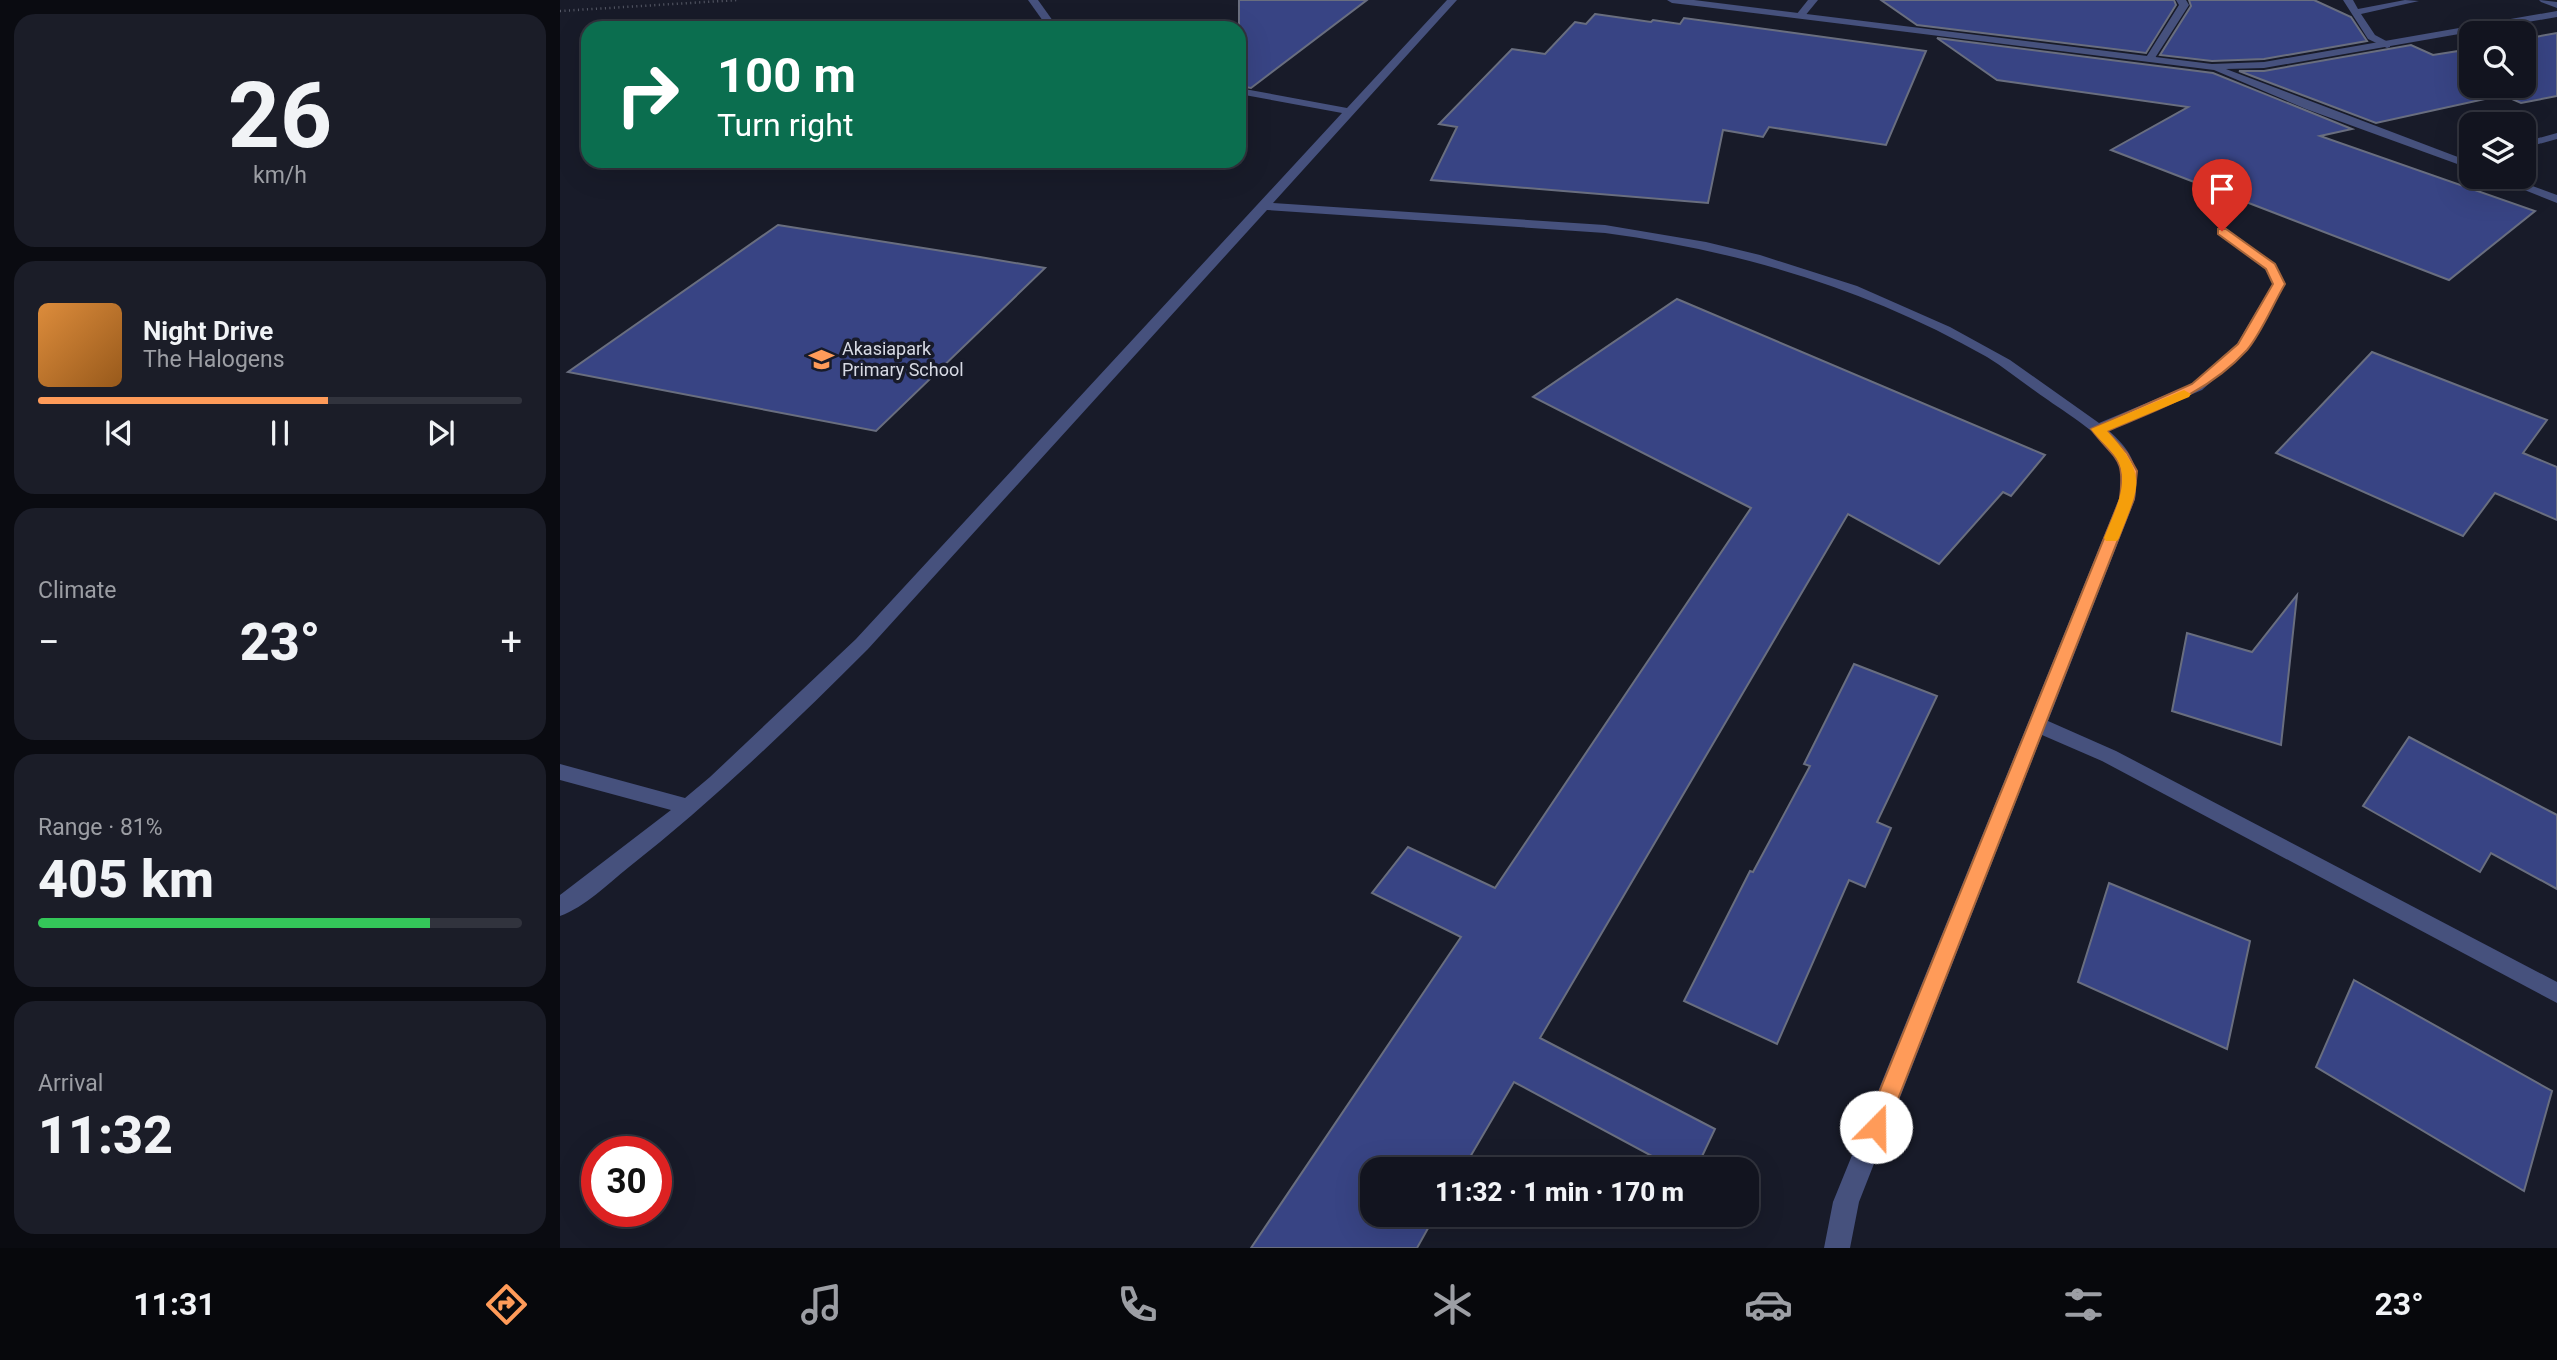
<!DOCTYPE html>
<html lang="en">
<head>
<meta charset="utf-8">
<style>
  :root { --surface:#12141f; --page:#1b1d28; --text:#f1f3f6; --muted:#9c9ea4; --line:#31333d; --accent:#ff9b59 }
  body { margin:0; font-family:Roboto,sans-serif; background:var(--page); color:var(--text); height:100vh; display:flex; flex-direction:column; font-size:26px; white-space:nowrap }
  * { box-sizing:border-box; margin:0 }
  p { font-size:23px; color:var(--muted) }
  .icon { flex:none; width:38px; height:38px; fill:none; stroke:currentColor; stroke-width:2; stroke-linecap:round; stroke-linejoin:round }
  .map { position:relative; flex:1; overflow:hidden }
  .details { display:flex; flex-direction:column; gap:14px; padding:14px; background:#0a0b11; width:560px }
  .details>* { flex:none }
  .banner { position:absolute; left:21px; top:21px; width:665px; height:147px; border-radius:21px; box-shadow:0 7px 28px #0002,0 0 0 2px var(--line); background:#0b6e4f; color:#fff; overflow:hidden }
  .buttons { position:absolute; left:1899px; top:21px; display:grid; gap:14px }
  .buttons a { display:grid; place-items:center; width:77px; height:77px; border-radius:14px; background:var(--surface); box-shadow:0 7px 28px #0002,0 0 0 2px var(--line); font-size:35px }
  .speed { position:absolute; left:21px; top:1136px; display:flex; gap:14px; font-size:35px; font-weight:700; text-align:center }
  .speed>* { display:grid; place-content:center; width:91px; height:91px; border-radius:50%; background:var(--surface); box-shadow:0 7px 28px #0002,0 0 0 2px var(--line); line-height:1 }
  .speed .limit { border:10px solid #d22; background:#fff; color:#111 }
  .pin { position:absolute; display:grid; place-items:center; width:60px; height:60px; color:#fff; margin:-72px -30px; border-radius:50% 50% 50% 0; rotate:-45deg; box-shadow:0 0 7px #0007 }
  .pin .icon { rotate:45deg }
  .me { position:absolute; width:77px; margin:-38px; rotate:22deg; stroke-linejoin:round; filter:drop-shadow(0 0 5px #0008) }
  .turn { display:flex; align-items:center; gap:24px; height:147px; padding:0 21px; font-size:32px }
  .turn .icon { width:91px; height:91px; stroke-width:2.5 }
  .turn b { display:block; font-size:49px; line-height:60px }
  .big { font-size:52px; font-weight:800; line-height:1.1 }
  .details .card { flex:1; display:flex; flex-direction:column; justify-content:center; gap:10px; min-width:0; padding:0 24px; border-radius:21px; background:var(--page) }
  .details .dial { align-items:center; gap:0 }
  .dial b { font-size:91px; line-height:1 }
  .song { display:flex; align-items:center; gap:21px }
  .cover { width:84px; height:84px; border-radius:10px; background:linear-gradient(135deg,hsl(30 70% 55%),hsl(30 70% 35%)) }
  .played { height:7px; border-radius:4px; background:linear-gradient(90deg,var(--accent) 60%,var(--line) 60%) }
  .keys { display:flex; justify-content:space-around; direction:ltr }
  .heat { display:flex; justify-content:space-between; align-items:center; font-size:38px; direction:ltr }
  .charge { height:10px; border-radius:5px; background:linear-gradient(90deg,#34c759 81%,var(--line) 0) }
  .trip { position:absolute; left:800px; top:1157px; width:399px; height:70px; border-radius:21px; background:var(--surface); box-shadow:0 7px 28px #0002,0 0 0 2px var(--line); font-weight:800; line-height:70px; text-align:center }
  .tab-bar { display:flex; height:112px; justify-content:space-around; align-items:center; background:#07080c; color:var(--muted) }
  .tab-bar .icon { width:49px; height:49px }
  .tab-bar .current { color:var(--accent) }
  .tab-bar b { font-size:32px; color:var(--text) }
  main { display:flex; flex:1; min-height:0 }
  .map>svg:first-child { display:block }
  .building { fill:#384484; stroke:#696e7f; stroke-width:2 }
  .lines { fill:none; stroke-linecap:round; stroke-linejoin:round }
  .path { stroke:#595c69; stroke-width:2.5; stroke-dasharray:1 3.5; stroke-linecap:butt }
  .service { fill:#46517d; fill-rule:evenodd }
  .minor { fill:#46517d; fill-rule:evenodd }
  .route { fill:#ff9b59; stroke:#a6653a; stroke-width:2 }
  .slow { fill:#f59e0b }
  .labels { text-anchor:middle; stroke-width:7; stroke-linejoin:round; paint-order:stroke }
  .far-poi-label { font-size:18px; fill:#d7dae4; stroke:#181b29; text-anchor:start }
</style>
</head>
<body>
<main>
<section class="details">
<div class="card dial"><b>26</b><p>km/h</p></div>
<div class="card">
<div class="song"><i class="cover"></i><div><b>Night Drive</b><p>The Halogens</p></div></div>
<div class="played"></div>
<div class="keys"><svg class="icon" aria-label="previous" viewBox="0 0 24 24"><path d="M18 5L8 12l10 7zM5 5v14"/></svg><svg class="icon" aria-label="pause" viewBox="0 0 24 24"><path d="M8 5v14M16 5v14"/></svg><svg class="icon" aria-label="next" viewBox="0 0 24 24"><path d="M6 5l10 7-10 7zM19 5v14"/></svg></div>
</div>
<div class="card"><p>Climate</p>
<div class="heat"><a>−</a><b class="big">23°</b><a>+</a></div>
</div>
<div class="card"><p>Range · 81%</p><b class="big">405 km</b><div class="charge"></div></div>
<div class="card"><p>Arrival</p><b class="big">11:32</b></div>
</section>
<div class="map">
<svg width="1997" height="1248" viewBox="0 0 1997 1248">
  <rect width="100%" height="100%" fill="#181b29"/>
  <g class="building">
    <path d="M679,0H807L691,88L679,86Z"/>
    <path d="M1321,0H1614L1616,5L1586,53L1357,25Z"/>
    <path d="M1629,0H1754L1791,17L1807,41L1704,59L1652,61L1600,55L1631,6Z"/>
    <path d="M1035,14L1091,22L1093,20L1120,24L1124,18L1366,51L1326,145L1209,127L1203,137L1163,130L1148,203L871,180L897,127L879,124L952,49L985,54L1015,22L1026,24Z"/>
    <path d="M1997,33V96L1961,103L1943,95L1816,123L1679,71H1704L1851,45L1873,55L1911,49V86H1964V39Z"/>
    <path d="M1377,38L1653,73L1792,129L1760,136L1975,211L1889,280L1551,150L1628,107L1437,80Z"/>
    <path d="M218,225L420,257L485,268L316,431L8,372Z"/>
    <path d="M1117,299L1485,455L1451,496L1443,492L1379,564L1288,514L980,1038L1155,1129L1136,1169H1116L954,1082L903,1169H812V1214H876L857,1248H691L901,937L812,893L848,847L935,888L1191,508L973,397Z"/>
    <path d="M1812,352L1987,420L1963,453L1997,467V520L1935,493L1903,536L1716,453Z"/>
    <path d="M1737,595L1721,745L1612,711L1627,633L1692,652Z"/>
    <path d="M1294,664L1377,696L1317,822L1331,828L1305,887L1289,880L1217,1044L1124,1001L1190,871L1193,872L1250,766L1244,764Z"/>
    <path d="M1849,737L1997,815V889L1931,853L1920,872L1803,806Z"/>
    <path d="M1549,883L1690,941L1667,1049L1518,982Z"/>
    <path d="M1794,980L1992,1091L1964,1191L1756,1067Z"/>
  </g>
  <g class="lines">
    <path class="path" d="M0,11L178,0"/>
    <g class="service">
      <path d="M1248,0H1258L1244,17H1238L1236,15Z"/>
      <path d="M1616,0H1626L1629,5L1593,61H1587L1585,59L1619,5Z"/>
      <path d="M1783,0H1793L1798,9L1845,0L1859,1L1801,14L1815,35L1830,43V47L1827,48L1808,39Z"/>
    </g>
    <g class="minor">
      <path d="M468,0H478L498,28H488Z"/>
      <path d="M887,0H897L713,203L1045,225L1146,242L1200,255L1297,286L1390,327L1450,360L1539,423L1632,384L1677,344L1713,283L1705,269L1658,234V228H1666L1714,264L1725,283L1688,349L1642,390L1548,430C1573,452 1579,466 1575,499L1488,721L1556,751L1997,982V1003L1542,761L1482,735L1299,1202L1290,1248H1264L1273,1202L1559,499C1560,491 1563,481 1562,473C1558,443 1510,416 1488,400C1467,386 1448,370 1427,357C1308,289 1180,251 1045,233L707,210L308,649C232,725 154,800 69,867C48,884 25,907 0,916V895L111,810L0,780V764L125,798L150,777L296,639L782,113L679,94V88L787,108Z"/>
      <path d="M1107,0H1134L1652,64L1704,62L1997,11V17L1704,68L1666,69L1911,162V169L1746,109L1654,70L1112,3Z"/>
      <path d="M1979,0L1997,2V8L1981,2Z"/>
      <path d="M1997,133V139L1964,148V142Z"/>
      <path d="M1932,177H1948L1997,195V203Z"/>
    </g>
  </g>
  <path class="route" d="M1658,229H1666L1715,264L1725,284C1713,304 1702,332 1687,350C1648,393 1599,409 1547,431L1567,453L1577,471L1574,499L1327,1127L1324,1135L1316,1138L1308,1135L1305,1127L1560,499C1565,455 1556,462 1531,429L1632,384L1678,344L1713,284L1706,269L1658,234Z"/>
  <path class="slow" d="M1624,390L1631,394L1629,397L1547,431C1588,476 1580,484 1559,538L1557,541H1546L1544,538C1553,514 1571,483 1557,459C1550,448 1539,440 1531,429Z"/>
  <defs>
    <symbol id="school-bare" viewBox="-9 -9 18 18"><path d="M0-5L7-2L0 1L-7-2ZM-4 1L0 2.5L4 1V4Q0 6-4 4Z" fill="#ff9b59" stroke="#181b29" stroke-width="2.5" paint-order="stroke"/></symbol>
  </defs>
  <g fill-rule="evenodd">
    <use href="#school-bare" x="244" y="342" width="35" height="35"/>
  </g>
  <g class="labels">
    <g class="far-poi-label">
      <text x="282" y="355">Akasiapark<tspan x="282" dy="21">Primary School</tspan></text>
    </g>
  </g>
</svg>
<div class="buttons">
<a><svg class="icon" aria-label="search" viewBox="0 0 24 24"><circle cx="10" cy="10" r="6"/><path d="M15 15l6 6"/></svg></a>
<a><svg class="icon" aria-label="layers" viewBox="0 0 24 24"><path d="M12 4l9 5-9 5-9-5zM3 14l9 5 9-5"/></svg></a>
</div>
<div class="speed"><div class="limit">30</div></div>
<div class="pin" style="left:1662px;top:231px;background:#d93025"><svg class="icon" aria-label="arrive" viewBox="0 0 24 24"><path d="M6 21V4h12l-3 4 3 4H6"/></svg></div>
<svg class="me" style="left:1316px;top:1127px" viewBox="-20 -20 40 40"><circle r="19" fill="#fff"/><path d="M0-13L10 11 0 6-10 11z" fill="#ff9b59"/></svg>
<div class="trip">11:32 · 1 min · 170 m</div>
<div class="banner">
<div class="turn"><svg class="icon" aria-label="right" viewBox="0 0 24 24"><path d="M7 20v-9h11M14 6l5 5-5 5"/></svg><div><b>100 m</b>Turn right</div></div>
</div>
</div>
</main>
<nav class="tab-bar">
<b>11:31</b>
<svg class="icon current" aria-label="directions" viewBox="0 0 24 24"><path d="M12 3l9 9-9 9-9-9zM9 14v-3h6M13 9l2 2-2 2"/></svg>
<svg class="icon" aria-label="music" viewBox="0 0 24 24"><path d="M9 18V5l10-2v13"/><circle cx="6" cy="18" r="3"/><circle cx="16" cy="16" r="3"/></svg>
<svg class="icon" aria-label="phone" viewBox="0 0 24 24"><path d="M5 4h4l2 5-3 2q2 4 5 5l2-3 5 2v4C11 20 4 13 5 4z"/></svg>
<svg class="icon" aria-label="climate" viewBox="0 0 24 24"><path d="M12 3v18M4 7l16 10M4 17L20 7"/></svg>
<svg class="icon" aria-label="car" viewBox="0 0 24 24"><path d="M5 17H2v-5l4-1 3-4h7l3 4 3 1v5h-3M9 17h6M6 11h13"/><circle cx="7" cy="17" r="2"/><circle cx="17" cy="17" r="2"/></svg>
<svg class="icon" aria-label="filters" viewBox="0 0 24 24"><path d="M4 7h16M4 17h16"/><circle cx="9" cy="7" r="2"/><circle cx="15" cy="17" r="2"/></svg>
<b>23°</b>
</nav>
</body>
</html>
